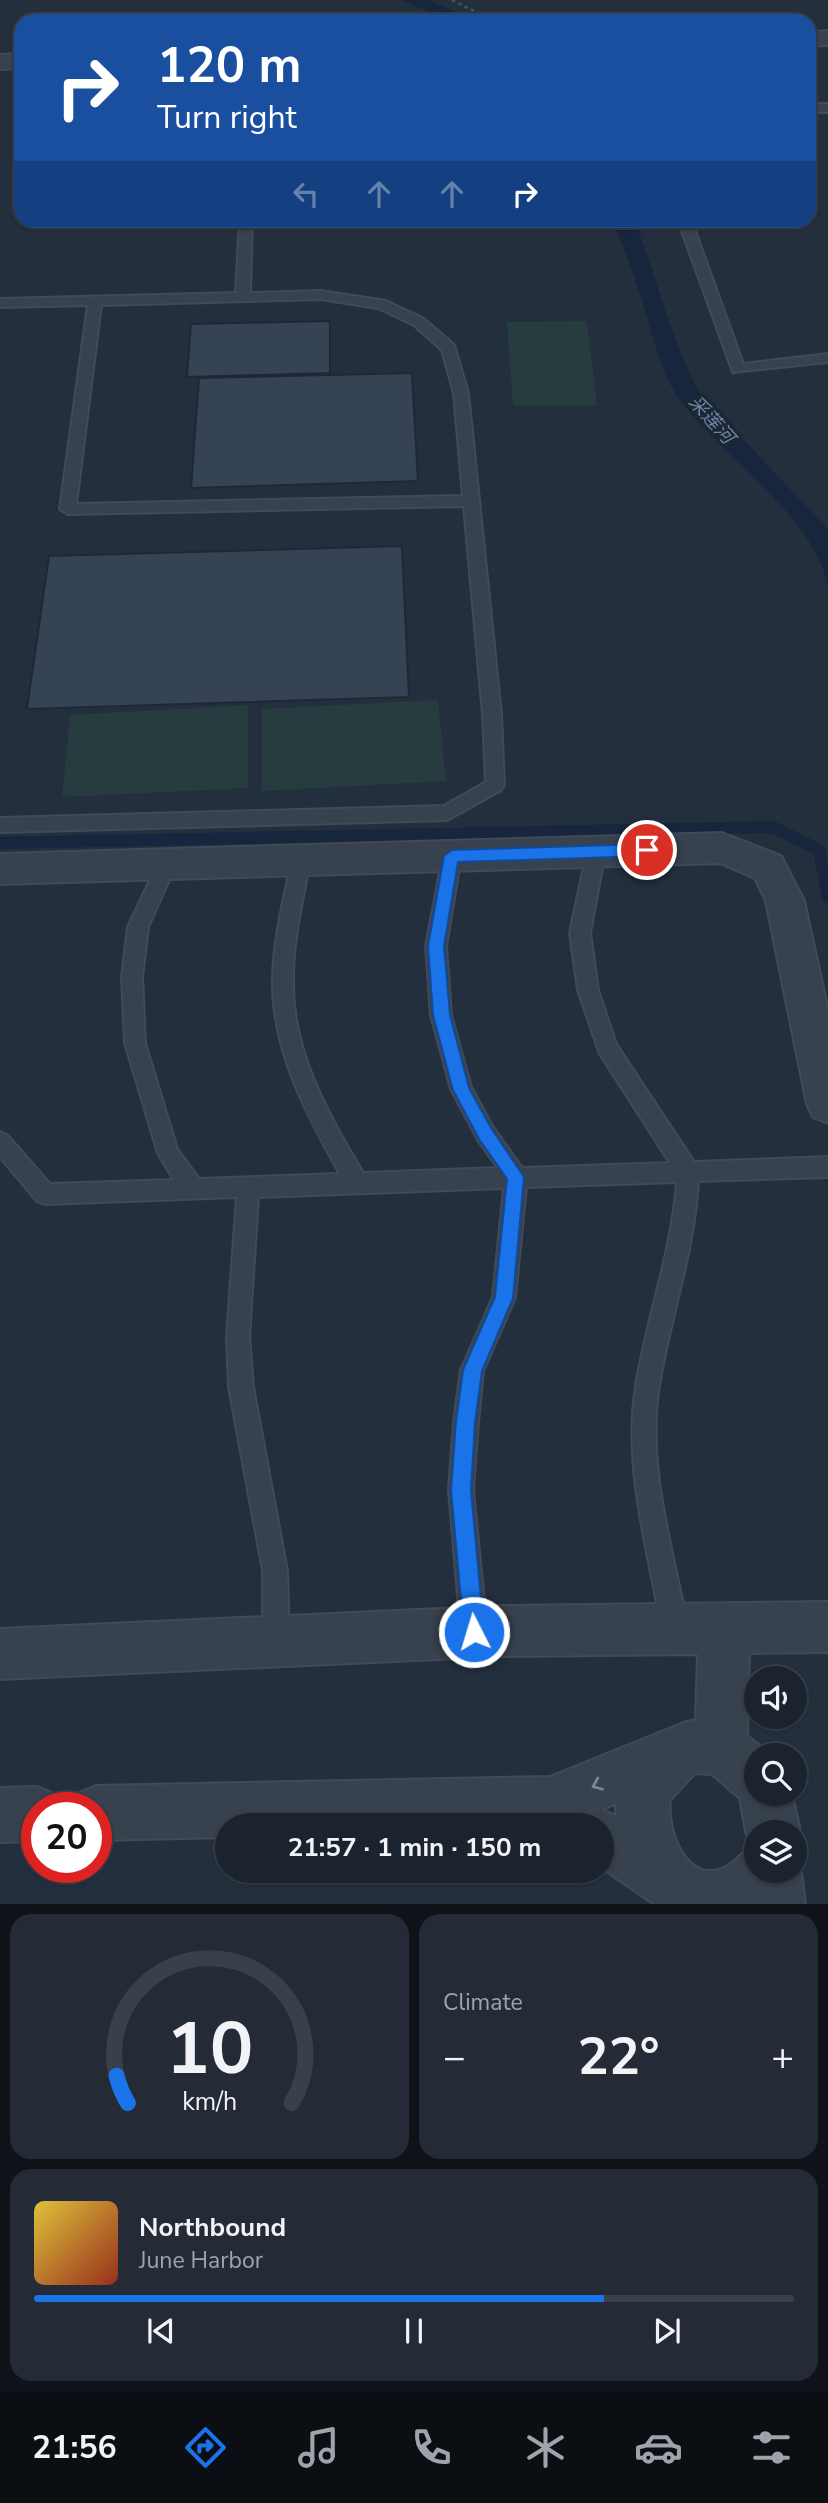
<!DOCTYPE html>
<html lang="en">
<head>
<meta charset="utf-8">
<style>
  :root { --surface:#1b232e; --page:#242b36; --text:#f1f3f6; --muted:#a0a4aa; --line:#39404a; --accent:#1a73e8 }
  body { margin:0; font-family:"Nunito Sans","Noto Sans SC",sans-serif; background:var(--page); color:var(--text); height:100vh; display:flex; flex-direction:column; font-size:26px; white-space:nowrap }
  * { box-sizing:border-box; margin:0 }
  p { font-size:23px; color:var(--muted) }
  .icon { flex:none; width:38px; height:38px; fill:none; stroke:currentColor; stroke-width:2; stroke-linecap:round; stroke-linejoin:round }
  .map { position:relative; height:1904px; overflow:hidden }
  .side { display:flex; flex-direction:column; gap:10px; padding:10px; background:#0f1319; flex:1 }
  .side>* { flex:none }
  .top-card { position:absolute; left:14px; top:14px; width:802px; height:214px; border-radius:21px; box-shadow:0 2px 5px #0004,0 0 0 2px var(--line); background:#1a4fa0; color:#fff; overflow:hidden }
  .tools { position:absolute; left:744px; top:1666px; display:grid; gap:14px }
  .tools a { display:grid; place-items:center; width:63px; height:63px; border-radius:50%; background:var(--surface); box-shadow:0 2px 5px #0004,0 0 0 2px var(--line); font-size:35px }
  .speed { position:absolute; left:21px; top:1792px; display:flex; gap:14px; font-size:35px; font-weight:700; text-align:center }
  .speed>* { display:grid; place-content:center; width:91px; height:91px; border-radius:50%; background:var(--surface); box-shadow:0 2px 5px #0004,0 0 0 2px var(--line); line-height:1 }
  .speed .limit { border:10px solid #d22; background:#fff; color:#111 }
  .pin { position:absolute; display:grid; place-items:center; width:60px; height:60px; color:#fff; margin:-30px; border:4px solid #fff; border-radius:50%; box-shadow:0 2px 7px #0007 }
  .me { position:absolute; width:77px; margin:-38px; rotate:355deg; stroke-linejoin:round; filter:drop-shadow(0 0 5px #0008) }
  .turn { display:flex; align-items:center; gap:24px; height:147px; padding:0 28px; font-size:32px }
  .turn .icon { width:91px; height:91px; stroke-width:2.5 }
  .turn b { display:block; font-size:49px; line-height:60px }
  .lanes { display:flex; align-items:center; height:66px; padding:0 28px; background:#0003; justify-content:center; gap:35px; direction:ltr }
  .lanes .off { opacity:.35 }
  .big { font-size:52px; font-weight:700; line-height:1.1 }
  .side .widget { flex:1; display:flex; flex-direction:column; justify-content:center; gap:10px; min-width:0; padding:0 24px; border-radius:21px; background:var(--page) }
  .side .dial { align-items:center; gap:0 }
  .dial svg { height:182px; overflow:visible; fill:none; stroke:var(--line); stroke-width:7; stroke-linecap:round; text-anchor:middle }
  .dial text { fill:var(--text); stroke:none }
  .song { display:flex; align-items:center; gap:21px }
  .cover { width:84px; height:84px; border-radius:10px; background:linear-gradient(135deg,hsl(50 70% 55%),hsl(10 70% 35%)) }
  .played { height:7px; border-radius:4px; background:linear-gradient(90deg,var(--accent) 75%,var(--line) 75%) }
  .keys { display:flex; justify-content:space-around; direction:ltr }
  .heat { display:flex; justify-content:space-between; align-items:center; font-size:38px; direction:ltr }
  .side .tiles { flex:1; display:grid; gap:10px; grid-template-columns:1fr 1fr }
  .widget:last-child { grid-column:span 2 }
  .trip { position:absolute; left:215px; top:1813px; width:399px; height:70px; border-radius:35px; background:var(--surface); box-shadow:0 2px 5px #0004,0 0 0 2px var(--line); font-weight:700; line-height:70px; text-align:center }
  .menu { display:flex; height:112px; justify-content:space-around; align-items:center; background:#0b0e12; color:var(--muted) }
  .menu .icon { width:49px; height:49px }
  .menu .selected { color:var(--accent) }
  .menu b { font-size:32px; color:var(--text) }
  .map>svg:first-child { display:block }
  .green { fill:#263c3f }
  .water { fill:#17263c }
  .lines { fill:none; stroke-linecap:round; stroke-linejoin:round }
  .stream { stroke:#17263c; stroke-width:12 }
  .building { fill:#364354; stroke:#1f2835; stroke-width:2 }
  .service-casing { stroke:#414a57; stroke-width:4 }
  .minor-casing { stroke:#414a57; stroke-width:4 }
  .tertiary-casing { stroke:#414a57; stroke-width:4 }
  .path { stroke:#3f5557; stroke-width:2.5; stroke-dasharray:3.5 3.5; stroke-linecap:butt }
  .service { fill:#38414e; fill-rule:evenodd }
  .minor { fill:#38414e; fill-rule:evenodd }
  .tertiary { fill:#38414e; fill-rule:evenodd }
  .oneway { stroke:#7c8592 }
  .route { fill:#1a73e8; stroke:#114b97; stroke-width:2 }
  .labels { text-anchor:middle; stroke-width:7; stroke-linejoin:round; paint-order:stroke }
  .far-water-label { font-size:19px; font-style:italic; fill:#6d86a8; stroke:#1d2633 }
</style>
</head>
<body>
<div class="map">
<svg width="828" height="1905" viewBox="0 0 828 1905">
  <rect width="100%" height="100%" fill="#242f3e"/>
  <g class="green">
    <path d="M587,321L597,405H513L507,322Z"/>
    <path d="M438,700L446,781L262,791V709Z"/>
    <path d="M248,705V788L62,797L70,715Z"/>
  </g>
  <g class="water">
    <path d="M401,0H429L476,21H451Z"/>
    <path d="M613,221H634C658,277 670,341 701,395L826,527L828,531V586C814,516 723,457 680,400C661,374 655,341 645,311C636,280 625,250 613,221Z"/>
  </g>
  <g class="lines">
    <path class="stream" d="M0,843L773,827L819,850L828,897"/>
  </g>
  <g class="building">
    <path d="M330,321V373L187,377L191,324Z"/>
    <path d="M412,373L418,481L191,488L199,378Z"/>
    <path d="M402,546L409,697L27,709L49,556Z"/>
  </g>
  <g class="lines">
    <defs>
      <g id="service">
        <rect x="808" y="104" width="20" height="8"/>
        <path d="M240,220H252L250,293L321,291L386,301L424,319L454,345L468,393L501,714L504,785L501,790L447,820L0,832V818L444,806L486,782L483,714L464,506L68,514L60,509L88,305L0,307V299L236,293ZM321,299L378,308L414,325L442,350L454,393L463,496L76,504L101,305Z"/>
        <path d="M678,220H691L743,364L828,354V362L733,372Z"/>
        <path d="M596,845L602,847L605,852L590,933L598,990L616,1044L694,1162L828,1157V1177L698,1181C694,1254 670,1316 659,1386C646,1466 673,1550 688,1629L684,1638L675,1642L666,1638L662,1629C648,1550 623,1466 636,1386C647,1317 672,1252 677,1182L526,1187L515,1298L483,1371L478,1422L473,1490L487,1632L483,1641L474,1645L465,1641L461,1632L449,1490L454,1422L461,1370L493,1297L504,1188L258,1197L249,1337L253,1387L287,1571L289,1640L285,1649L276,1653L267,1649L263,1640V1571L229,1387L227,1337L237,1197L45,1204L37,1201L0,1157V1132L7,1135L50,1184L174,1180L158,1153L125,1043L122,977L128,927L160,859L167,856L174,859L176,864L148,927L142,977L145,1043L177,1149L199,1179L340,1174C306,1113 271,1049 273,977C274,938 284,899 292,860L294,855L301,852L308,855L310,860C303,899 293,938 293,978C291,1050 327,1112 363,1173L498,1168L478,1140L451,1089L431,1015L426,946L443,856L445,851L452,849L459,851L461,856L446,946L451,1015L471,1087L492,1126L522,1168L670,1163L600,1054L578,990L570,933L587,852L590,847Z"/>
      </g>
      <g id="minor">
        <path d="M722,833L781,856L804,901L828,1011V1123L813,1117L807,1104L766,901L755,878L720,863L0,884V854Z"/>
        <path d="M828,1602V1652L749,1653L747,1736L771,1755H756V1794H792L800,1832L794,1845V1832H756V1871H794V1855L801,1871L805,1905H656L602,1868V1825H228V1837L96,1840V1808H71L77,1794L96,1786L550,1777L686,1722L696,1720L698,1654L504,1656L0,1679V1629L504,1606ZM695,1773L712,1774L740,1798L746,1832L752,1847C741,1852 737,1862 726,1867C686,1887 666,1829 670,1800ZM616,1803V1816L604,1811L603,1809Z"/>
        <path d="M37,1787L56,1795L61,1808H37V1841L0,1842V1788Z"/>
      </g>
      <g id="tertiary">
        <path d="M828,31V45L808,46V32Z"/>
        <path d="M21,54V68L0,69V55Z"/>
      </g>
    </defs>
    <use href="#service" class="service-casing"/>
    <use href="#minor" class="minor-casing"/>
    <use href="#tertiary" class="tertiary-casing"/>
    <path class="path" d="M452,0L494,21"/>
    <use href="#service" class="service"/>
    <use href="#minor" class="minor"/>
    <use href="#tertiary" class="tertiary"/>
  </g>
  <defs><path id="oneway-chevron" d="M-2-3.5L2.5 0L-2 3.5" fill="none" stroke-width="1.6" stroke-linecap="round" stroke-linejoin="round" transform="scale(1.75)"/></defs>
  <use class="oneway" href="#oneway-chevron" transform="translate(597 1785) rotate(157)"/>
  <path class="route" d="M647,844L654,850L647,856L458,862L444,946L450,1015L469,1088L491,1128L524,1177L513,1298L482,1371L475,1422L471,1490L484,1632L481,1640L474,1643L467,1640L464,1632L451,1490L456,1422L463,1370L495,1297L507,1179L479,1139L453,1090L433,1015L428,946L444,856L452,850Z"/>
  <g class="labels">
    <g class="far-water-label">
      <text transform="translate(712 419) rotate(48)" y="7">采莲河</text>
    </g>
  </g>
</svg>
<div class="tools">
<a><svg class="icon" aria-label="sound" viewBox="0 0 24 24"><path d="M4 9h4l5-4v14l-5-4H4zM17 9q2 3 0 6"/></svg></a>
<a><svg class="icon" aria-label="search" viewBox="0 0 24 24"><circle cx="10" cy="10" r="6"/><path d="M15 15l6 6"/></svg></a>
<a><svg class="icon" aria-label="layers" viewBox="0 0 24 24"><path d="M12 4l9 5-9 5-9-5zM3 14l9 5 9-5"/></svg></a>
</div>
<div class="speed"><div class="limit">20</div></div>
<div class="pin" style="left:647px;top:850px;background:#d93025"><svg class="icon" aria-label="arrive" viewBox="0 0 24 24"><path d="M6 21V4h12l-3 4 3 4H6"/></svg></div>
<svg class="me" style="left:474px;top:1632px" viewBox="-20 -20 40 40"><circle r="17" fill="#1a73e8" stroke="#fff" stroke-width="3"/><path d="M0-11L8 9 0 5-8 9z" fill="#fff"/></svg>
<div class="trip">21:57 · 1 min · 150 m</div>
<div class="top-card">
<div class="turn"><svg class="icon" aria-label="right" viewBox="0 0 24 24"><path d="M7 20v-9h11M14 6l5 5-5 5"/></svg><div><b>120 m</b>Turn right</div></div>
<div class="lanes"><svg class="icon off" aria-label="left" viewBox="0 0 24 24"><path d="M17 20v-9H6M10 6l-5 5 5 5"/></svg><svg class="icon off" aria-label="ahead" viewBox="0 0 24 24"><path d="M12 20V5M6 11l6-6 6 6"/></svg><svg class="icon off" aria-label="ahead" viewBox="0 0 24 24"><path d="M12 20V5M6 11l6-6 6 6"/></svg><svg class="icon" aria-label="right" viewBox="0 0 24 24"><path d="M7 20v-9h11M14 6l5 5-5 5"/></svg></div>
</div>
</div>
<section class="side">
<div class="tiles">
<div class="widget dial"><svg viewBox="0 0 100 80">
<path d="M14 69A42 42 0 1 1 86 69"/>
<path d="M14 69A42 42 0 0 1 9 57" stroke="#1a73e8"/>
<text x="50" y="56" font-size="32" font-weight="700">10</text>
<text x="50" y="72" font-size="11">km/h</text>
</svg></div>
<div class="widget"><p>Climate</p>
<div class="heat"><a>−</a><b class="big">22°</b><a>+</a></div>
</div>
<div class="widget">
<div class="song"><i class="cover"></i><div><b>Northbound</b><p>June Harbor</p></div></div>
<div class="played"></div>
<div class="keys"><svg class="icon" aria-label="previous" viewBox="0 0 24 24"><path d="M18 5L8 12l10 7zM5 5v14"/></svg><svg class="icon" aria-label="pause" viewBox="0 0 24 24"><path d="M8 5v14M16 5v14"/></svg><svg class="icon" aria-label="next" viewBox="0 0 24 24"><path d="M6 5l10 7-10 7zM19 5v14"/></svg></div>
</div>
</div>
</section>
<nav class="menu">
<b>21:56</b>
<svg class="icon selected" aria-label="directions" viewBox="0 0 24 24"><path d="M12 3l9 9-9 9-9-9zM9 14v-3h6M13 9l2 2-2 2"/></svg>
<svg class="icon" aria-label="music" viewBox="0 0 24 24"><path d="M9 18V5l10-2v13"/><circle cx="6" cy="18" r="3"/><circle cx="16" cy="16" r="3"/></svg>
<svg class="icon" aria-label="phone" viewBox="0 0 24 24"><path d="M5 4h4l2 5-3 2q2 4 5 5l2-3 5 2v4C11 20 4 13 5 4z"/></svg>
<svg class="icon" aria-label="climate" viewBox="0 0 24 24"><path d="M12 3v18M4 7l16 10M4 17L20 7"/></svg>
<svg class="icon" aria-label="car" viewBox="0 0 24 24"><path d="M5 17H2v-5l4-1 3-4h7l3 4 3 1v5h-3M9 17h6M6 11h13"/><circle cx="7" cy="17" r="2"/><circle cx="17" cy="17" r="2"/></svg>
<svg class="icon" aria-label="filters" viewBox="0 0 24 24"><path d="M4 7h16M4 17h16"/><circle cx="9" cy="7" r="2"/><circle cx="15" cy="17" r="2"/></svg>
</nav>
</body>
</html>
